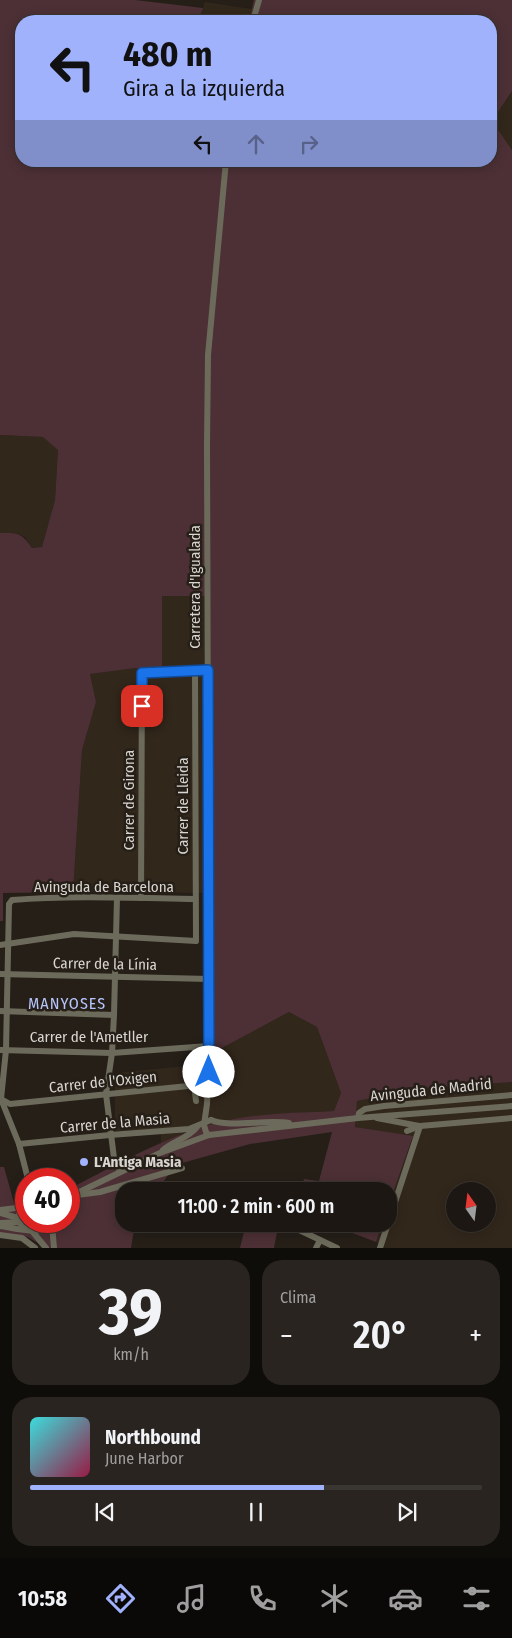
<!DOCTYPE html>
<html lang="es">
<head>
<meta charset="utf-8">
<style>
  :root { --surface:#1c1712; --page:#292420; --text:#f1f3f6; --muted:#a09f9f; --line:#3a3632; --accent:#a1b2fd }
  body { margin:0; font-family:"Fira Sans Condensed",sans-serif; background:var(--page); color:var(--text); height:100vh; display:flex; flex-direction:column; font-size:19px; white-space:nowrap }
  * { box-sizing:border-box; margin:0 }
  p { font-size:16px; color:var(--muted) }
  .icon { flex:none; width:28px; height:28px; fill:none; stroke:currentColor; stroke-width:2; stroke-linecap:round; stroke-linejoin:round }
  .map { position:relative; height:1248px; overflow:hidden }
  .details { display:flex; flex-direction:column; gap:12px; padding:12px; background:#0f0d0a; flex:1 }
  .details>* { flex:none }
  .guide { position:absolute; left:15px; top:15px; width:482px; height:152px; border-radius:20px; box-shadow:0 2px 12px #0003,0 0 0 1px var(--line); background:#a1b2fd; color:#111; overflow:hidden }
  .needle { width:32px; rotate:346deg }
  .buttons { position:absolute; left:446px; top:1182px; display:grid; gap:10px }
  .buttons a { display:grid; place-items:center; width:50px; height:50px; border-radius:50%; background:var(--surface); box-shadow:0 2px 12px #0003,0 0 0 1px var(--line); font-size:25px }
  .speed { position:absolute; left:15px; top:1168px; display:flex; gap:10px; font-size:25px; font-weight:700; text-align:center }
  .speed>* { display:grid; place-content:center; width:65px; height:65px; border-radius:50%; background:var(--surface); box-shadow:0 2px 12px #0003,0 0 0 1px var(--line); line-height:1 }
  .speed .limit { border:8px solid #d22; background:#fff; color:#111 }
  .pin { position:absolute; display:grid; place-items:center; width:42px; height:42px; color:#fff; margin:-21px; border-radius:10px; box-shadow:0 2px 8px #0006 }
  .me { position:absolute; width:55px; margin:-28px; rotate:0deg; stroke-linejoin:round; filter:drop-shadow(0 0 4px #0008) }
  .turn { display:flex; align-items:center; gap:18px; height:105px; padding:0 25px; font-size:22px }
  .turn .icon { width:65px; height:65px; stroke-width:2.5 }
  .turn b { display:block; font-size:35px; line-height:42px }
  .lanes { display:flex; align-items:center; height:48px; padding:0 25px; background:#0003; justify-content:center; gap:25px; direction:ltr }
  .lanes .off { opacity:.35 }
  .big { font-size:38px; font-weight:600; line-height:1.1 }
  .details .widget { flex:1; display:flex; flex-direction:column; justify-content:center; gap:8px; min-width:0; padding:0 18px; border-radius:20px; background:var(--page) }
  .details .dial { align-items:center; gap:0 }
  .dial b { font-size:65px; line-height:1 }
  .song { display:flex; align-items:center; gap:15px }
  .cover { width:60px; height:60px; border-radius:8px; background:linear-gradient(135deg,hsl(180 70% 55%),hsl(340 70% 35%)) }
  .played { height:5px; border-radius:2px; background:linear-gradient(90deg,var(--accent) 65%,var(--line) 65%) }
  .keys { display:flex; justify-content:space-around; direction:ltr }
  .heat { display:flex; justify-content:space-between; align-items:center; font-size:28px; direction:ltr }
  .details .tiles { flex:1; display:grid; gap:12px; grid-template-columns:1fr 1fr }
  .widget:last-child { grid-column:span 2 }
  .trip { position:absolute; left:115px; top:1182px; width:282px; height:50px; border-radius:20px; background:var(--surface); box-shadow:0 2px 12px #0003,0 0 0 1px var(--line); font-weight:600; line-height:50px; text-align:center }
  .tabs { display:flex; height:80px; justify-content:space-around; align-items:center; background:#0b0907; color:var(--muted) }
  .tabs .icon { width:35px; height:35px }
  .tabs .active { color:var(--accent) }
  .tabs b { font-size:22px; color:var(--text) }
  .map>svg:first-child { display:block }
  .built { fill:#32271b; fill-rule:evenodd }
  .green { fill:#4c3035 }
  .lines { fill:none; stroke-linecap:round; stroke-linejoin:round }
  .minor { stroke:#6c6b5b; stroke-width:6 }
  .route-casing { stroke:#114b97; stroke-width:12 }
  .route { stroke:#1a73e8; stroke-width:9 }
  .poi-dot { fill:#a1b2fd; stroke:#251f18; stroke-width:2 }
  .labels { text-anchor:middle; stroke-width:5; stroke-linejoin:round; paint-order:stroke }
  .street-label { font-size:15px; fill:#d9d5d0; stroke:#251f18 }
  .poi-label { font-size:15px; font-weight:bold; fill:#d9d5d0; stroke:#251f18; text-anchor:start }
  .neighbourhood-label { font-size:16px; letter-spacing:1px; fill:#b7c5fd; stroke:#251f18 }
</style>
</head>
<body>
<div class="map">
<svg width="512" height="1248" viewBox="0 0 512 1248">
  <rect width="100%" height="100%" fill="#251f18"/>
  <g class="built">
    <path d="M205,2L252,9L249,21H198Z"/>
    <path d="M512,91V150L492,121Z"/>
    <path d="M0,435L43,437L58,449L55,500L42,547L32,548L25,537L16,533H0Z"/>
    <path d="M162,596H211L212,893L73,892L82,750L96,702L90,674L136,668H162Z"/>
    <path d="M289,1012L317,1027L341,1093L334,1111L265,1115L218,1123L186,1132L161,1144V1129L115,1131V1073L206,1064L211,1054Z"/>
    <path d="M512,1082V1248H386L376,1242L382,1224H389V1204L413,1137L355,1127L357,1101L423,1088ZM455,1191H488V1224H455Z"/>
  </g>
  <g class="green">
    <path d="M0,0H135L203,8L198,21H21V161H491V21H249L254,0H512V91L492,121L512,150V1082L423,1088L357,1101L355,1127L413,1136L389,1204V1191H301L304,1179L319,1181L332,1132L250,1144L175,1165L157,1191H124V1224H135L131,1248H46L28,1237L0,1233V1167H4L14,1203L26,1201V1221H69V1189C116,1165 164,1137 216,1123C254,1113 295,1113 334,1111L341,1093L317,1027L289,1012L211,1054L213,1008L210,596H162V668H136L90,674L96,702L82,750L73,892L3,893V921H0V533C18,533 21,532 32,548L42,547L55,500L58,450L43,437L0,435Z"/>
    <path d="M251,1224H266L278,1227L274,1248H240L244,1232Z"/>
    <path d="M329,1224H382L376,1242Z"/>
  </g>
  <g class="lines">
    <g class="minor">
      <path d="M253,21L259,0"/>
      <path d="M117,898L114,1015L112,1053L106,1094L114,1158L120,1171"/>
      <path d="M141,898L142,673L208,670"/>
      <path d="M0,945L74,934L196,941L195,672"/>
      <path d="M0,974L209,979"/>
      <path d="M0,1011L114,1015"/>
      <path d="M195,1047L194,1085L196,1101"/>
      <path d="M0,1050L112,1053L209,1046"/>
      <path d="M1,1099L10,1104L208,1084"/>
      <path d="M358,1118L359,1113L365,1109L384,1106L512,1095"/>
      <path d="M377,1118L419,1126"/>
      <path d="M211,1120C229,1128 267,1119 289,1123"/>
      <path d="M407,1131L420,1126L512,1118"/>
      <path d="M209,1135L206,1132L204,1125L207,1104L209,1060L207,444L208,355L226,161"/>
      <path d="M19,1144L110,1135L189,1129L211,1120"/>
      <path d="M163,1150C173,1141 189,1138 197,1127"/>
      <path d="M28,1179L19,1144L1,1099L6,1050L9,904L12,900C73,895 135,898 195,899"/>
      <path d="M77,1195L100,1192L182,1168"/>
      <path d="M69,1197L160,1153L209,1135L358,1118L512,1106"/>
      <path d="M0,1210L24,1207"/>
      <path d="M0,1213L18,1218"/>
      <path d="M0,1223L19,1222"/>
      <path d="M52,1225L54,1248"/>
      <path d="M0,1226C15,1228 46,1238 54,1221"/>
      <path d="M26,1229C16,1222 16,1212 26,1206"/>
      <path d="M297,1229L337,1248"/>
      <path d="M32,1231L46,1248"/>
      <path d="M0,1235L22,1238L35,1248"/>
      <path d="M316,1248L320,1240"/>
      <path d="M380,1248L420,1126"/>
    </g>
  </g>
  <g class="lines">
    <defs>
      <path id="route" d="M142,706V673L208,670L209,1072"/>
    </defs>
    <use href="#route" class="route-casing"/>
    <use href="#route" class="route"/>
  </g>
  <circle class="poi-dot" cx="84" cy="1162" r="5"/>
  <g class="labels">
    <g class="street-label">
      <text transform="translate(195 587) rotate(-90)" y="5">Carretera d'Igualada</text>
      <text transform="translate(129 800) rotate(-90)" y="5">Carrer de Girona</text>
      <text transform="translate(183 806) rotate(-90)" y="5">Carrer de Lleida</text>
      <text x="104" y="892">Avinguda de Barcelona</text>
      <text transform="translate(105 964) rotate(1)" y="5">Carrer de la Línia</text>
      <text x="89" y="1042">Carrer de l'Ametller</text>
      <text transform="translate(103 1082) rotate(-6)" y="5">Carrer de l'Oxigen</text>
      <text transform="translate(431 1090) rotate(-6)" y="5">Avinguda de Madrid</text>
      <text transform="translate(115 1123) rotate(-5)" y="5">Carrer de la Masia</text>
    </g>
    <g class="poi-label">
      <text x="94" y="1167">L'Antiga Masia</text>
    </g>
    <g class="neighbourhood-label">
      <text x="67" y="1009">MANYOSES</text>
    </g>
  </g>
</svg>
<div class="buttons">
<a><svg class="needle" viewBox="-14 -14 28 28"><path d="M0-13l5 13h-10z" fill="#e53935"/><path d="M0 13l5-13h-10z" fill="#a09f9f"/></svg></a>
</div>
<div class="speed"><div class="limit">40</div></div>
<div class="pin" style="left:142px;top:706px;background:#d93025"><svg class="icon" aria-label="arrive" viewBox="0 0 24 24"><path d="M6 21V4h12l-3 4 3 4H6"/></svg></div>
<svg class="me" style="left:209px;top:1072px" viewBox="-20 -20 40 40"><circle r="19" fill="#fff"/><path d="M0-13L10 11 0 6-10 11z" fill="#1a73e8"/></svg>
<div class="trip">11:00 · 2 min · 600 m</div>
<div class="guide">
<div class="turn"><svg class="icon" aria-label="left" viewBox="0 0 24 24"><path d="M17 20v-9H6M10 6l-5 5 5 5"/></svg><div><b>480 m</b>Gira a la izquierda</div></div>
<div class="lanes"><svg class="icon" aria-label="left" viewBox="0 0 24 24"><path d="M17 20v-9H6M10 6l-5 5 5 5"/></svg><svg class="icon off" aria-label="ahead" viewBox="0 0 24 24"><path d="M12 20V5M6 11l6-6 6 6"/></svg><svg class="icon off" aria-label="right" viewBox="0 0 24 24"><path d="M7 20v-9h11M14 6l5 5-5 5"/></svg></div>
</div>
</div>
<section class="details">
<div class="tiles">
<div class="widget dial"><b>39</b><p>km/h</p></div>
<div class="widget"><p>Clima</p>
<div class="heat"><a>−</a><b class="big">20°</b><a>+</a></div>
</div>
<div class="widget">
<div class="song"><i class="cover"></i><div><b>Northbound</b><p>June Harbor</p></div></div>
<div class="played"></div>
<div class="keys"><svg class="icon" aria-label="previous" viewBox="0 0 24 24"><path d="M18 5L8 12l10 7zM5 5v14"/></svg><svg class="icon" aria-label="pause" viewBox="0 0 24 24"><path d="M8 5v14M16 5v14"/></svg><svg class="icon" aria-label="next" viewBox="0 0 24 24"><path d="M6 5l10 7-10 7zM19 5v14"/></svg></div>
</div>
</div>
</section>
<nav class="tabs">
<b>10:58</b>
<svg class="icon active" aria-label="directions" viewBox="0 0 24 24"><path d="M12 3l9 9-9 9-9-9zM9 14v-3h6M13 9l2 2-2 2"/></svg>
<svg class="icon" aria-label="music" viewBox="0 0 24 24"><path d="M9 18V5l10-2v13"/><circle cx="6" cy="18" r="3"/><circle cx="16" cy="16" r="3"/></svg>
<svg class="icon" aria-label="phone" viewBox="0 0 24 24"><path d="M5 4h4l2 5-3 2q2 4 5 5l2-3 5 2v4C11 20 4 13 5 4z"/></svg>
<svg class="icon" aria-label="climate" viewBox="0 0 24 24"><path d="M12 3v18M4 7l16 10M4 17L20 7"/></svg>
<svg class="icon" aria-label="car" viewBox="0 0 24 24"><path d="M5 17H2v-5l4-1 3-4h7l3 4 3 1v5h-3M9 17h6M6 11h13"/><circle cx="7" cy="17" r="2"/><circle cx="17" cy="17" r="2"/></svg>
<svg class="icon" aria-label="filters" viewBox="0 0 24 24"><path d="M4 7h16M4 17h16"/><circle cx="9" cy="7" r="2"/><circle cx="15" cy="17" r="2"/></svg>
</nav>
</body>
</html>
